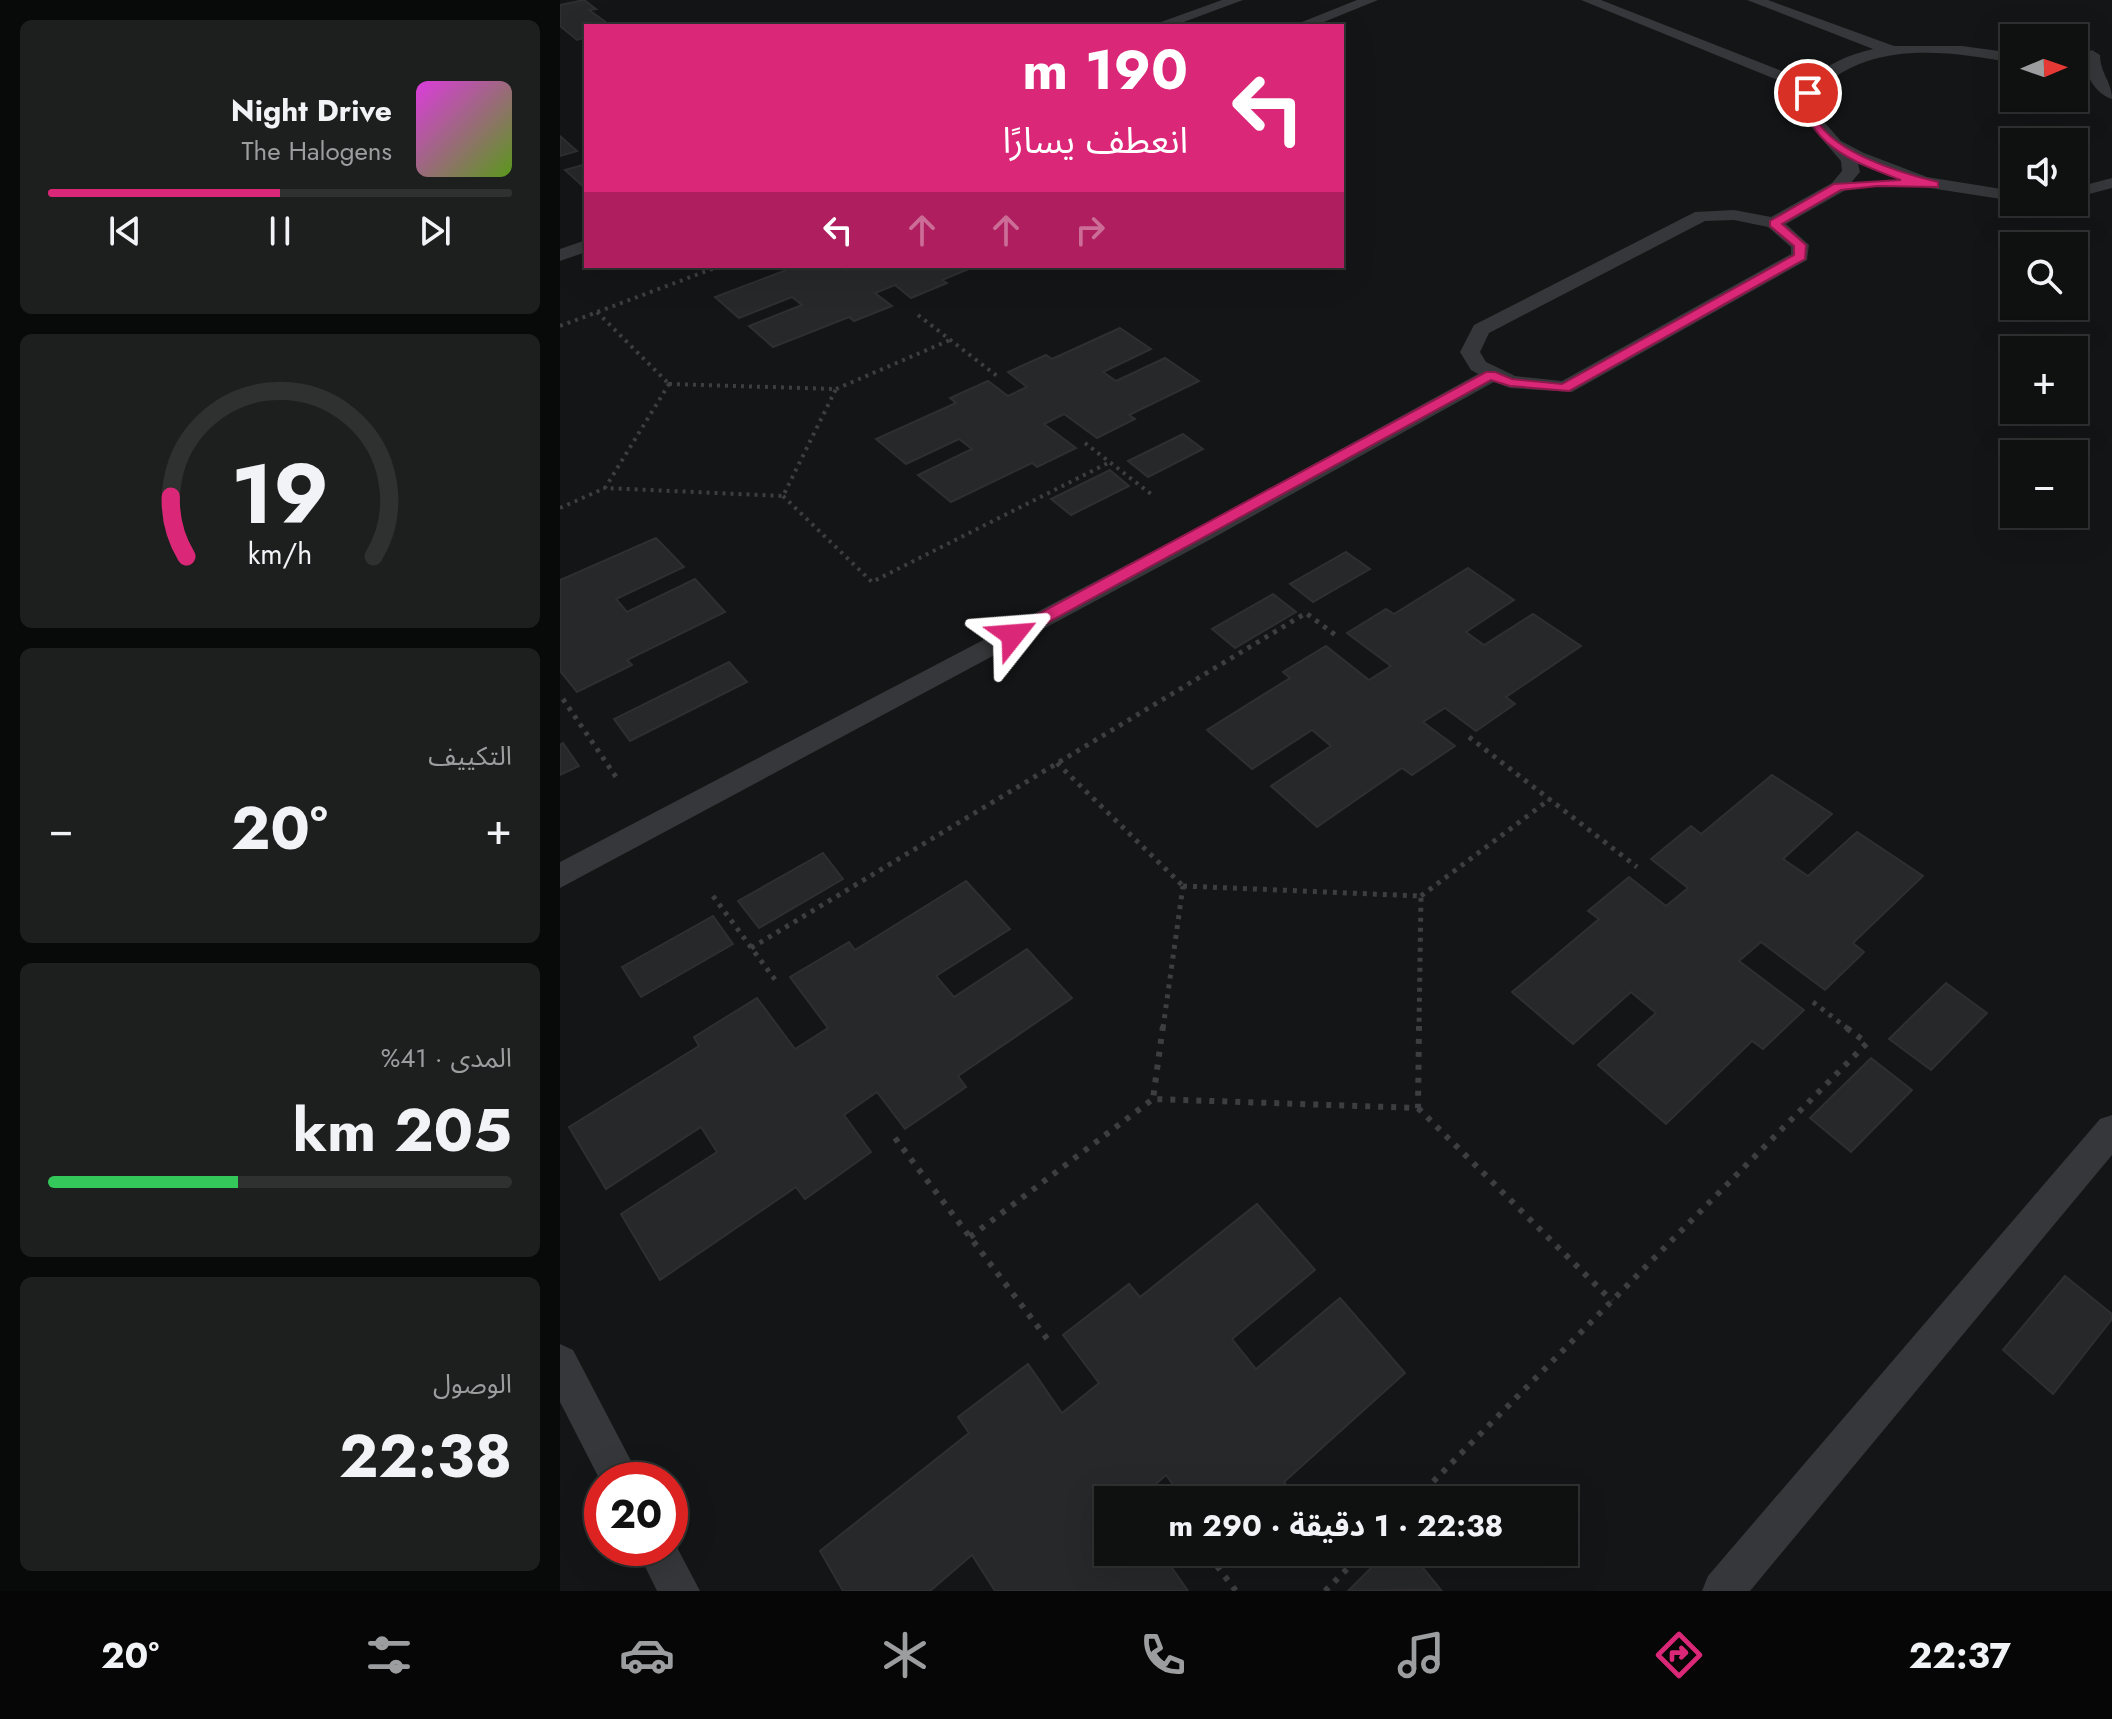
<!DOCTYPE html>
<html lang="ar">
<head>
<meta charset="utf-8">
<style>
  :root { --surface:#0f1010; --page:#1d1e1e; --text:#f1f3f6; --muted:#9b9d9f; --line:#2f3030; --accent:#db2777 }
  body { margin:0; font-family:Jost,"Noto Sans Arabic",sans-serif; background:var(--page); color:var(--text); direction:rtl; height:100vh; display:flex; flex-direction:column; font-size:30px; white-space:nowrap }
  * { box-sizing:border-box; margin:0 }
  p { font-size:26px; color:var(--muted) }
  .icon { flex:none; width:44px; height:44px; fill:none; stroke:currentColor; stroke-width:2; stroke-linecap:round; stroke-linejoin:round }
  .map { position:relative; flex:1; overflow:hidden; direction:ltr }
  .side { display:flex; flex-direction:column; gap:20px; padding:20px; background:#080909; width:560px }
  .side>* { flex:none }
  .top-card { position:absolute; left:24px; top:24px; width:760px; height:244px; border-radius:0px; box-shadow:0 8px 32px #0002,0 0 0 2px var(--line); direction:rtl; background:#db2777; color:#fff; overflow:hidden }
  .needle { width:52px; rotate:88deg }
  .tools { position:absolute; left:1440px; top:24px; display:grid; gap:16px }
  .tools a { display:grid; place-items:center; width:88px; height:88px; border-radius:0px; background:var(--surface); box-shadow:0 8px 32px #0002,0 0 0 2px var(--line); font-size:40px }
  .speed { position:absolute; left:24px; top:1462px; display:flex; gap:16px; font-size:40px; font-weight:700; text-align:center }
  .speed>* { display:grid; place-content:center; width:104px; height:104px; border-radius:50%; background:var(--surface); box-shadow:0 8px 32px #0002,0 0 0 2px var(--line); line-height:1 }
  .speed .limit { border:12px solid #d22; background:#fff; color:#111 }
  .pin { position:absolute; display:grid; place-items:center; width:68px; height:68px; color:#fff; margin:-34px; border:4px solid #fff; border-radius:50%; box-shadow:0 2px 8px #0007 }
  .me { position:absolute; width:88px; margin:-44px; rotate:62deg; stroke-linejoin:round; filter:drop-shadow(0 0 6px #0008) }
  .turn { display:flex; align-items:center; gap:28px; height:168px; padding:0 24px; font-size:36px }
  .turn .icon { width:104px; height:104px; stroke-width:2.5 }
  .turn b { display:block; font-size:56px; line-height:68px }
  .lanes { display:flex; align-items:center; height:76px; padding:0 24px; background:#0003; justify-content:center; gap:40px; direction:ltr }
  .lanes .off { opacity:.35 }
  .big { font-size:60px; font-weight:700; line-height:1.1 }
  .side .tile { flex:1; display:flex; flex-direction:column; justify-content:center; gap:12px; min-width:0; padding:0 28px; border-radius:12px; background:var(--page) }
  .side .dial { align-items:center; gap:0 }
  .dial svg { height:208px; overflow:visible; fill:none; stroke:var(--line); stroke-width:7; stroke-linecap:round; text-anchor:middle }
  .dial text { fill:var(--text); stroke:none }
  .song { display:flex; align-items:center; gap:24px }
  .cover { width:96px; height:96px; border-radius:12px; background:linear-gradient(135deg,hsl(300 70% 55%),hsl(90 70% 35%)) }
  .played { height:8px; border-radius:4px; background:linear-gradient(90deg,var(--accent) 50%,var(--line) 50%) }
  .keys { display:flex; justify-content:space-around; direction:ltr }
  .heat { display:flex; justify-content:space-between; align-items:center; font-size:44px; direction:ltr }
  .charge { height:12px; border-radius:6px; background:linear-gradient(90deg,#34c759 41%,var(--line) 0) }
  .trip { position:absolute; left:534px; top:1486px; width:484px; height:80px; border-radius:0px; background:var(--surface); box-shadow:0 8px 32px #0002,0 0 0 2px var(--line); font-weight:700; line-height:80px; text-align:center; direction:rtl }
  .tabs { display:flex; height:128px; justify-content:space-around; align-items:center; background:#060606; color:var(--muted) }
  .tabs .icon { width:56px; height:56px }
  .tabs .active { color:var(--accent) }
  .tabs b { font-size:36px; color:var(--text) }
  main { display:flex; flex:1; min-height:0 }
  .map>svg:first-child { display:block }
  .building { fill:#27282a; stroke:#2f2f32; stroke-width:2 }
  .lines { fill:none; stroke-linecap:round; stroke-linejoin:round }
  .path-far2 { stroke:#3c3e41; stroke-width:4; stroke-dasharray:3 5; stroke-linecap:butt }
  .path-far1 { stroke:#3c3e41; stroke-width:5; stroke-dasharray:4 6; stroke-linecap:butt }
  .path { stroke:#3c3e41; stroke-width:6; stroke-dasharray:5 8; stroke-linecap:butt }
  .service { fill:#36373a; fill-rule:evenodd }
  .route { fill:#db2777; stroke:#8e194d; stroke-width:2 }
</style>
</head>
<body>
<main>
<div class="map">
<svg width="1552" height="1591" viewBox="0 0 1552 1591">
  <rect width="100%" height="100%" fill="#141516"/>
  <g class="building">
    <path d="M24,0L36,9L29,10L51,26H26V37L17,40L0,26V5Z"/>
    <path d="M0,136L17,151L0,156Z"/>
    <path d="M26,164V189L5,170Z"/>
    <path d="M226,266H281L286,270L296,266H416L382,280L387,283L351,298L335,285L315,293L332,306L294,321L289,317L213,347L189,326L242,305L232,297L179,318L155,297L229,269Z"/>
    <path d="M560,328L591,349L543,372L556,381L605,358L639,381L569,415L575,419L537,438L504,414L484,424L516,448L477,467L472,463L391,502L358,475L412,449L399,439L346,464L316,439L396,403L390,398L428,381L448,396L467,387L448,372L486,355L492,359Z"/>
    <path d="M623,434L643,449L588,477L568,461Z"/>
    <path d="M550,470L569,486L511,515L491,499Z"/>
    <path d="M96,538L124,567L56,599L67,612L135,579L165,612L67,660L72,665L17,692L0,671V580Z"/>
    <path d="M786,552L810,569L753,602L730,584Z"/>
    <path d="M908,568L954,600L906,632L924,645L973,614L1021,646L946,697L955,704L916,731L885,708L863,722L895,746L852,775L842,768L757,827L711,786L771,746L752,730L692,769L647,730L730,678L723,672L766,646L809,680L831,666L787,633L826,609L834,614Z"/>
    <path d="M713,594L736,612L675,648L652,629Z"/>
    <path d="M169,662L187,682L70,741L54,719Z"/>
    <path d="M3,743L19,766L0,775V745Z"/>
    <path d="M1212,775L1272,814L1223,859L1248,876L1297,832L1363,876L1293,943L1304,952L1265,990L1201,942L1179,961L1244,1010L1203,1049L1192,1041L1106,1124L1038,1065L1096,1013L1071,992L1013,1044L952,992L1039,919L1028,911L1069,877L1106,906L1128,888L1091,859L1131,826L1141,834Z"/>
    <path d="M263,853L283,879L199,928L178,901Z"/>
    <path d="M406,881L450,929L376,976L394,997L467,949L512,998L398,1076L406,1087L345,1129L317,1092L284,1115L311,1152L245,1199L236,1187L100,1280L61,1214L157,1152L141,1127L46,1189L9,1127L139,1046L134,1037L197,998L235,1049L268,1028L230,977L289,942L295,950Z"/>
    <path d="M153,916L173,944L81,997L62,967Z"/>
    <path d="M1386,983L1427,1013L1371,1070L1329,1039Z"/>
    <path d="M1311,1058L1352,1090L1291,1152L1250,1118Z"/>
    <path d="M697,1204L755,1270L672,1339L696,1369L780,1298L845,1373L724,1482L735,1496L731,1500H624L606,1475L578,1500H548V1552H601L628,1591H435L412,1555L370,1591H283L260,1551L409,1433L398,1417L468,1364L502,1413L539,1383L503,1335L569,1284L580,1297Z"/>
    <path d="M1505,1276L1552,1314V1319L1493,1394L1443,1350Z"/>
    <path d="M827,1552H850L881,1590L788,1591Z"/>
  </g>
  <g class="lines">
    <g class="path-far2">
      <path d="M37,312L109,384"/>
      <path d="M358,315L437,376"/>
      <path d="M0,326L160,266"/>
      <path d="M109,384L276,389L223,496L45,488Z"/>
      <path d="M276,389L390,340"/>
      <path d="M525,443L591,494"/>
      <path d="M223,496L312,582L550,462"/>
      <path d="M0,508L45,488"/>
    </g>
    <g class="path-far1">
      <path d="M3,699L56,777"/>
      <path d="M909,737L1077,867"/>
      <path d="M497,763L623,886"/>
      <path d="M623,886L861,896L859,1028"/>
      <path d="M153,896L216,981"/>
      <path d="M861,896L990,799"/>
      <path d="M191,948L746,613L778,637"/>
      <path d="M1253,1002L1287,1028"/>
      <path d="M603,1028L623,886"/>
    </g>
    <g class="path">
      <path d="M603,1026L593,1099L858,1108L859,1026"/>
      <path d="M858,1108L1052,1301"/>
      <path d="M335,1138L491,1344"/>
      <path d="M410,1237L593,1099"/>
      <path d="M855,1500L1307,1043L1284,1026"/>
      <path d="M657,1566L676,1591"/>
      <path d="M765,1591L804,1552"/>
    </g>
    <g class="service">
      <path d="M662,0H683L613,26H590Z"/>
      <path d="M797,0H818L754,26H732Z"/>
      <path d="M1021,0H1041L1250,82C1267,63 1289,55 1313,49L1187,0H1208L1334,46H1402L1454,53V63C1387,51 1307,39 1256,94L1257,114L1281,141L1304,153L1367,177L1454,191V201L1363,187L1298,164L1300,172L1284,191L1226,224L1249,245L1247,260L1012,392L950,388L934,382L653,538L0,888V862L637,528L918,374L911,370L900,352L914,325L1135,212L1174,210L1211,217L1272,183L1282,171L1281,161L1241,115L1242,90ZM1174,220L1208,227L1231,247V254L1002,381L955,376L926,362L920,352L929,333L1145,221Z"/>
      <path d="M1532,50L1540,55C1540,73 1552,82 1552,99C1534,93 1524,73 1524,55Z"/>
      <path d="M1552,178V188L1514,198V188Z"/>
      <path d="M26,240V252L0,261V249Z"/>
      <path d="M1552,1115V1155L1190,1591H1142L1148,1576L1540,1119Z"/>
      <path d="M0,1344L13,1350L81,1480H42V1484L0,1402Z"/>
      <path d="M110,1534L140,1591H97L76,1548H110Z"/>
    </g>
  </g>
  <path class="route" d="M1248,90L1253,93C1253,99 1253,107 1254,112C1264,151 1344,174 1378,182V187L1318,186L1281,190L1222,224L1246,245L1245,259L1009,391L950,386L931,380L458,639H447L444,635L447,631L926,372H935L952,379L1002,384L1234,255V246L1210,226V221L1274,184L1341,180C1297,163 1246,146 1242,93Z"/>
</svg>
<div class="tools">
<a><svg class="needle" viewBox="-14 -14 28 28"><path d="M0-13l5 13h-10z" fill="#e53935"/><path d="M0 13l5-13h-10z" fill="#9b9d9f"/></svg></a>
<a><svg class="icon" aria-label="sound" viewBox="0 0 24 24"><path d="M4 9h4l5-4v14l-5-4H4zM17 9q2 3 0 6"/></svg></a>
<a><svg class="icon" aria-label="search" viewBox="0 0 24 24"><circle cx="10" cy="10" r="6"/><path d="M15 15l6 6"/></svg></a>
<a>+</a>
<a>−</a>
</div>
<div class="speed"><div class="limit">20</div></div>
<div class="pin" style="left:1248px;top:93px;background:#d93025"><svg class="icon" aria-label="arrive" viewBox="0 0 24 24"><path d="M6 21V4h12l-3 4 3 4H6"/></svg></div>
<svg class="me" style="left:453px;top:635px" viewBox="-20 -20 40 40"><path d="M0-17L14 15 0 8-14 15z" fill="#db2777" stroke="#fff" stroke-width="4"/></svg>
<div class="trip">22:38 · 1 دقيقة · 290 m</div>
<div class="top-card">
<div class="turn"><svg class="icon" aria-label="left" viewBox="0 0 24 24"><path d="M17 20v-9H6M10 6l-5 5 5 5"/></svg><div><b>190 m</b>انعطف يسارًا</div></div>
<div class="lanes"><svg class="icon" aria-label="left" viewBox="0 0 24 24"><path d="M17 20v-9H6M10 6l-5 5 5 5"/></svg><svg class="icon off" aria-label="ahead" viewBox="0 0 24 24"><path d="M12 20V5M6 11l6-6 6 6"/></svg><svg class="icon off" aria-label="ahead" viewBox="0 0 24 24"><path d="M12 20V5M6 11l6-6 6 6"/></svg><svg class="icon off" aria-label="right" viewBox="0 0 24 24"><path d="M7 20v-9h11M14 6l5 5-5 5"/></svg></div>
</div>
</div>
<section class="side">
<div class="tile">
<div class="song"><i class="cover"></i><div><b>Night Drive</b><p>The Halogens</p></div></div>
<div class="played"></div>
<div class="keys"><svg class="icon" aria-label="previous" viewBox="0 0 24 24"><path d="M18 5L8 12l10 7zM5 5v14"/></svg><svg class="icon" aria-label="pause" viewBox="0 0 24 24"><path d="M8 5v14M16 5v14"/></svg><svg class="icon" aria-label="next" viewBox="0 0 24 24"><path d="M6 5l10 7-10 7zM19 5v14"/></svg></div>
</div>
<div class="tile dial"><svg viewBox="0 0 100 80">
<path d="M14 69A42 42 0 1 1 86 69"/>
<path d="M14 69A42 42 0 0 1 8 46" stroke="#db2777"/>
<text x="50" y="56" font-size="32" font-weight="700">19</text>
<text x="50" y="72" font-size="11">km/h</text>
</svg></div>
<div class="tile"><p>التكييف</p>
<div class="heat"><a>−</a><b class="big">20°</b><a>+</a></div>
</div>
<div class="tile"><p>المدى · 41%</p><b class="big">205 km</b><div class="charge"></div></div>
<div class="tile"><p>الوصول</p><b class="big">22:38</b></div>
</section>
</main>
<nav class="tabs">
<b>22:37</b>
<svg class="icon active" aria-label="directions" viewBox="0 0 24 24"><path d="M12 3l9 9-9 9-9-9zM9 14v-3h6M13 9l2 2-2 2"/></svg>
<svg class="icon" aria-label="music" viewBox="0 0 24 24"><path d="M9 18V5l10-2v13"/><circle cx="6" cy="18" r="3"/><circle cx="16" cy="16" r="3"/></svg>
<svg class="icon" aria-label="phone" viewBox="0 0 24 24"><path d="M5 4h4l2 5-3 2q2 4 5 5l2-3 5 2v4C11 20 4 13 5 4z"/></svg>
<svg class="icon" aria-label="climate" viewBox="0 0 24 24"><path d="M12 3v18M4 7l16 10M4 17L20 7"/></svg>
<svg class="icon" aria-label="car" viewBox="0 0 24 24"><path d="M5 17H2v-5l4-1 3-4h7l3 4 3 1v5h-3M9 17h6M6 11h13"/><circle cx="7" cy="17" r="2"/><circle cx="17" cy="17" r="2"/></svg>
<svg class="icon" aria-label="filters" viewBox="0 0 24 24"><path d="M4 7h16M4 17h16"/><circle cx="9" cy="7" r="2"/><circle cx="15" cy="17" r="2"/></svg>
<b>20°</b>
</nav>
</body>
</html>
